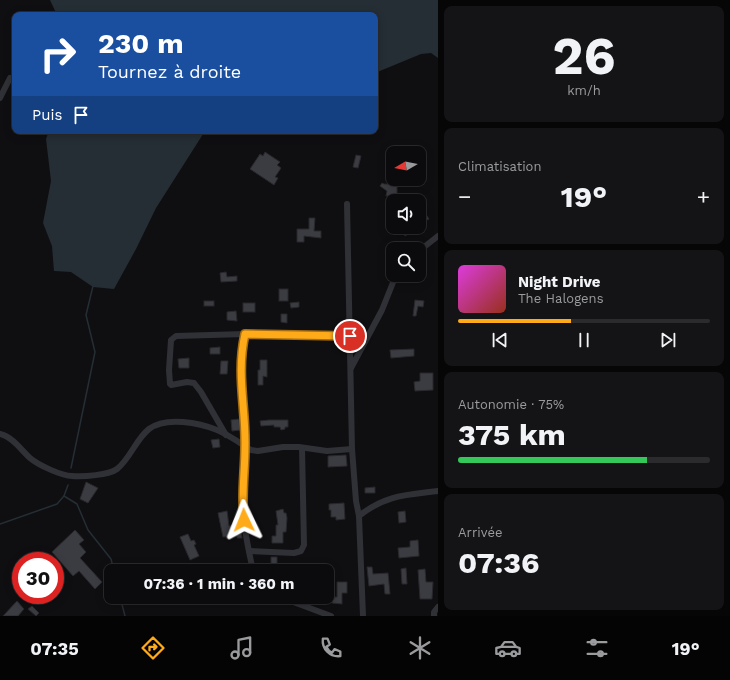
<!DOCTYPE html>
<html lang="fr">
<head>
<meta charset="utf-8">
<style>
  :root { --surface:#0b0b0d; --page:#141416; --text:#f1f3f6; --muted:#9a9b9d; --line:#2b2b2e; --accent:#ffaa19 }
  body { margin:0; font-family:"Work Sans",sans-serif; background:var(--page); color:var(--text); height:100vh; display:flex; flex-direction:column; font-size:15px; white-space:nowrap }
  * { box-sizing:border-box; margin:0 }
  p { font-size:13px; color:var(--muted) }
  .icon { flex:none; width:22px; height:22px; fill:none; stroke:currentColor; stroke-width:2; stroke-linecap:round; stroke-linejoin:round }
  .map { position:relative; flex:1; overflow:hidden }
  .drawer { display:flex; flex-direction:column; gap:6px; padding:6px; background:#060607; width:292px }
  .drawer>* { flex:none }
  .hud { position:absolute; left:12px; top:12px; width:366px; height:122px; border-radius:8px; box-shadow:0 2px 10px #0003,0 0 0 1px var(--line); background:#1a4fa0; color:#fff; overflow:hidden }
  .needle { width:26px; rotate:260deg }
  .buttons { position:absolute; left:386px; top:146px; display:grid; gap:8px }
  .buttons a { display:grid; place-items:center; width:40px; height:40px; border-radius:8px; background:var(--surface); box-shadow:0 2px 10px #0003,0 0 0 1px var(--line); font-size:20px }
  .speed { position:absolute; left:12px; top:552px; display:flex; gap:8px; font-size:20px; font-weight:700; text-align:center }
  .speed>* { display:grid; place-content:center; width:52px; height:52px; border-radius:50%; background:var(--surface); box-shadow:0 2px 10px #0003,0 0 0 1px var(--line); line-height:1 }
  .speed .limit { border:6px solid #d22; background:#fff; color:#111 }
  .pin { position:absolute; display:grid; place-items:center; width:34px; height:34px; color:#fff; margin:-17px; border:2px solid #fff; border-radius:50%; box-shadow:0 1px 4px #0007 }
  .me { position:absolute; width:44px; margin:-22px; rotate:358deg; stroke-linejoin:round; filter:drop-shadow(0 0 3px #0008) }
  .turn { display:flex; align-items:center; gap:14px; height:84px; padding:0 20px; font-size:18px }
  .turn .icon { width:52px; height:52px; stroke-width:2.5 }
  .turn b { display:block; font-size:28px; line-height:34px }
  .then { display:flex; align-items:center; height:38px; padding:0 20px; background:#0003; gap:8px; font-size:15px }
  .big { font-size:30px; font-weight:700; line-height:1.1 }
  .drawer .tile { flex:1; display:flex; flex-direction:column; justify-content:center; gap:6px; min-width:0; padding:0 14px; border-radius:8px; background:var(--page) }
  .drawer .dial { align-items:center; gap:0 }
  .dial b { font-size:52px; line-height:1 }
  .song { display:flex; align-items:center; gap:12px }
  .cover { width:48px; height:48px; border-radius:6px; background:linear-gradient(135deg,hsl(300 70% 55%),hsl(10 70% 35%)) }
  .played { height:4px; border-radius:2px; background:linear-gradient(90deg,var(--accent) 45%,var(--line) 45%) }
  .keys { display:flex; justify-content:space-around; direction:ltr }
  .heat { display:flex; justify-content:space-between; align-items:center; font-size:22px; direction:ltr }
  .charge { height:6px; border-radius:3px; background:linear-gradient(90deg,#34c759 75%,var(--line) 0) }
  .trip { position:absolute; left:104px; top:564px; width:230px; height:40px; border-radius:8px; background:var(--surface); box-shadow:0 2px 10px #0003,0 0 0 1px var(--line); font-weight:700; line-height:40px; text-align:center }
  .menu { display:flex; height:64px; justify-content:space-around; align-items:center; background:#040405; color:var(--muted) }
  .menu .icon { width:28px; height:28px }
  .menu .on { color:var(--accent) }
  .menu b { font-size:18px; color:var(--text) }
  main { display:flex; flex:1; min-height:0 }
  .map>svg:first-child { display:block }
  .water { fill:#252e35 }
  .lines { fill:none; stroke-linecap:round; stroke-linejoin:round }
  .stream { stroke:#252e35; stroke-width:1.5 }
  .building { fill:#3b3c41; stroke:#29292d }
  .minor { stroke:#303136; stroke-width:6 }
  .route-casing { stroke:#a66e10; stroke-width:10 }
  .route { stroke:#ffaa19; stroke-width:7 }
</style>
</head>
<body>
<main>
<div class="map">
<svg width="438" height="616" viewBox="0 0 438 616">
  <rect width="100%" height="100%" fill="#0f0f11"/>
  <g class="water">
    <path d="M50,0H438V58L431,53L421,54L375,73V15H57Z"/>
    <path d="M49,131H205L156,208L136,249L114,289L93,287L71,272L54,271L52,246L43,223L51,181L46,139Z"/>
  </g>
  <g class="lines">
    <g class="stream">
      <path d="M71,468L95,352L86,315L93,286"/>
      <path d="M64,496L77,504L88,530L111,559L114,571"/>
      <path d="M0,524L57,504L64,496L68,485"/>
      <path d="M120,597L125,616"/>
    </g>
  </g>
  <g class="building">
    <path d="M265,152L280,162L277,165L281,168L275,177L278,178L274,185L250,169L260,154L263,156Z"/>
    <path d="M356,155L361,156L358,168L353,167Z"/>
    <path d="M382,183L384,184H397V196H386L387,191L380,186Z"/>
    <path d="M425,213L429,219L421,223L419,217Z"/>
    <path d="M309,218H315L314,231H321V238L304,236V242H297V229H309Z"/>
    <path d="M407,227H419L405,236L402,231Z"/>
    <path d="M226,272L227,277L237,276V281L221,282L220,273Z"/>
    <rect x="279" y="289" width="9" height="12"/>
    <path d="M415,300L424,301L423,307L418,306L416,316H413Z"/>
    <rect x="204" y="301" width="10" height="5"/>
    <path d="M299,302V307L291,308L290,303Z"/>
    <rect x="243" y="303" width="12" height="9"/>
    <path d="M236,311L237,321L227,320V312Z"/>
    <path d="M281,314H287V323L281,322Z"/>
    <path d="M220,347V354H210V348Z"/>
    <path d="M414,349V356L391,358L390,350Z"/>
    <path d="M189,358V368H179L178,359Z"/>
    <path d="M260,360H267V377L263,376V385H258V370H260Z"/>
    <path d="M221,361H228L227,374H220Z"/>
    <path d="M420,373H433V390L415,391L414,382L420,381Z"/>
    <path d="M239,419L240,430L232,431L231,420Z"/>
    <path d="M269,420H288V427H285V429L281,430L280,427H274V425L261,426L260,421Z"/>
    <path d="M219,439L220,447L213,448L211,440Z"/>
    <path d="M346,455L347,466L328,467V456Z"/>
    <path d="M86,482L98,488L88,503L80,499Z"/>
    <path d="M375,487V493H365V488Z"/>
    <path d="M344,503L345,519L336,520V517H331V510H329V504Z"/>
    <path d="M283,509L284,513H286L287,518L286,532H283V543H272V536H276V525H278L276,511Z"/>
    <path d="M227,511L229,526L240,524L242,538H237V536L223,537L218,513Z"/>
    <path d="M405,511L406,522L399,523L398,512Z"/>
    <path d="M75,530L84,540L79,544L86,552L80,558L102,582L95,589L79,571L73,576L52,552Z"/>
    <path d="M188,534L191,541L194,540L196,544L194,545L199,556L190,560L180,537Z"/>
    <path d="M418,540L419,556L399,558L398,548L410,547V541Z"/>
    <path d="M271,557H277V564H297V571H269V567H271Z"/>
    <path d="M367,567H372L373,574L388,573L390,594H385L384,584L369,586Z"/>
    <path d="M406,568L407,584H402L401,569Z"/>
    <path d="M425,569L426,582H433L432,599H420L418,570Z"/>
    <path d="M337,582H347V593H342V604L332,603V597H337Z"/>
    <path d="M17,601L24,609L18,616H3Z"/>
    <path d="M32,606L39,613L36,616L28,609Z"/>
  </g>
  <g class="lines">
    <g class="minor">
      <path d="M0,98L10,78"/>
      <path d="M347,204L352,449L356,501L359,516L363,616"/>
      <path d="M419,251L438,236"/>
      <path d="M351,368L382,310L396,275"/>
      <path d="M0,434C13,437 21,450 30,458C38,465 62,476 72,476C83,477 109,475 117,469C130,459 136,439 149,429C166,416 200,423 217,430C229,435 240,443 251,450L258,451L283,447H299L327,451L352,449"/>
      <path d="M226,435L201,392L194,383L187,382L171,385L170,384L169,370L171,340L176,336L245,334"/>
      <path d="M359,516C385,495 406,495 438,491"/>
      <path d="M249,551L294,553L301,551L304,545L302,448"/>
      <path d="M253,571C249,551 244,531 243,511C242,490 245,468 245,447C245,409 236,372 245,334L350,335"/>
      <path d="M280,597L331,616"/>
      <path d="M434,616V612L438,607"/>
    </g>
  </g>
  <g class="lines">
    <defs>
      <path id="route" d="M244,520C241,496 245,471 245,447C246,408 236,374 245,334L350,336"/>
    </defs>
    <use href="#route" class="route-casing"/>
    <use href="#route" class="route"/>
  </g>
</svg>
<div class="buttons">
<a><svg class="needle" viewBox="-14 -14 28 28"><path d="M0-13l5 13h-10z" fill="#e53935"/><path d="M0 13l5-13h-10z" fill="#9a9b9d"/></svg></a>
<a><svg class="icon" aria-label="sound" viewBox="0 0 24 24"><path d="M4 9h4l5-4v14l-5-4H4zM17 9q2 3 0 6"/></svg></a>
<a><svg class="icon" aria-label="search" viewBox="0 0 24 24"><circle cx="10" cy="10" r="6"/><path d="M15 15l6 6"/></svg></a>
</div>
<div class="speed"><div class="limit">30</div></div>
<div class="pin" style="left:350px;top:336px;background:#d93025"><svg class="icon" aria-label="arrive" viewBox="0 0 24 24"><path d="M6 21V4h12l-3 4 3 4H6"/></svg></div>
<svg class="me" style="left:244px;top:520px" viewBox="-20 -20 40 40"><path d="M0-17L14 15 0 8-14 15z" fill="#ffaa19" stroke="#fff" stroke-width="4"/></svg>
<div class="trip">07:36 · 1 min · 360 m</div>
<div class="hud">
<div class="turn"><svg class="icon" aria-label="right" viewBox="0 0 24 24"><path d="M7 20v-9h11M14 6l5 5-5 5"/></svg><div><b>230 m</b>Tournez à droite</div></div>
<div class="then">Puis<svg class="icon" aria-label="arrive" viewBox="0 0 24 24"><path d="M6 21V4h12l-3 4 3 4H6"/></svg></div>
</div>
</div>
<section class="drawer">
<div class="tile dial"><b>26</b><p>km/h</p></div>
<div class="tile"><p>Climatisation</p>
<div class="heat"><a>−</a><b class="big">19°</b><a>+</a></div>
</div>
<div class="tile">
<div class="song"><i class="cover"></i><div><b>Night Drive</b><p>The Halogens</p></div></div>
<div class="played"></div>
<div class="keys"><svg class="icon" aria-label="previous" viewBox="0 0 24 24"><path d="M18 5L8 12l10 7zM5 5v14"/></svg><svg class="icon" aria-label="pause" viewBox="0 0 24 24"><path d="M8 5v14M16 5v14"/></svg><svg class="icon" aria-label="next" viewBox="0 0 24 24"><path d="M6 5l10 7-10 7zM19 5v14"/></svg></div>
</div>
<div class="tile"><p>Autonomie · 75%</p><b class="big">375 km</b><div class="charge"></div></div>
<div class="tile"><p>Arrivée</p><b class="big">07:36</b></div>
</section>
</main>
<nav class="menu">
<b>07:35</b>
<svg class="icon on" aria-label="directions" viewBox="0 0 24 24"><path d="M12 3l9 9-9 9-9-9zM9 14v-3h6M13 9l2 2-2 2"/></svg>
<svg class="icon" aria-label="music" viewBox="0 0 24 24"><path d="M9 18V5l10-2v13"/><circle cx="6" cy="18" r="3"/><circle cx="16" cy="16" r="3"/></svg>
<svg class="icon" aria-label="phone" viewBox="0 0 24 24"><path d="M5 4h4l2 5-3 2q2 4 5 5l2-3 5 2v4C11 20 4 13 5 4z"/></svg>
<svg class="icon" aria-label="climate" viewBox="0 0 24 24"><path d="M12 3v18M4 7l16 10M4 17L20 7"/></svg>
<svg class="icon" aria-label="car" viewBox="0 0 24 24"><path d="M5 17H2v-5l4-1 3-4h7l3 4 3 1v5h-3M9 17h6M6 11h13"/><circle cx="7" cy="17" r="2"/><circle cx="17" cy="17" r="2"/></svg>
<svg class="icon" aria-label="filters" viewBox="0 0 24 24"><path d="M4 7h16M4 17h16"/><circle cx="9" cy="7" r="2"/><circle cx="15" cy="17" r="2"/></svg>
<b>19°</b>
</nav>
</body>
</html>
